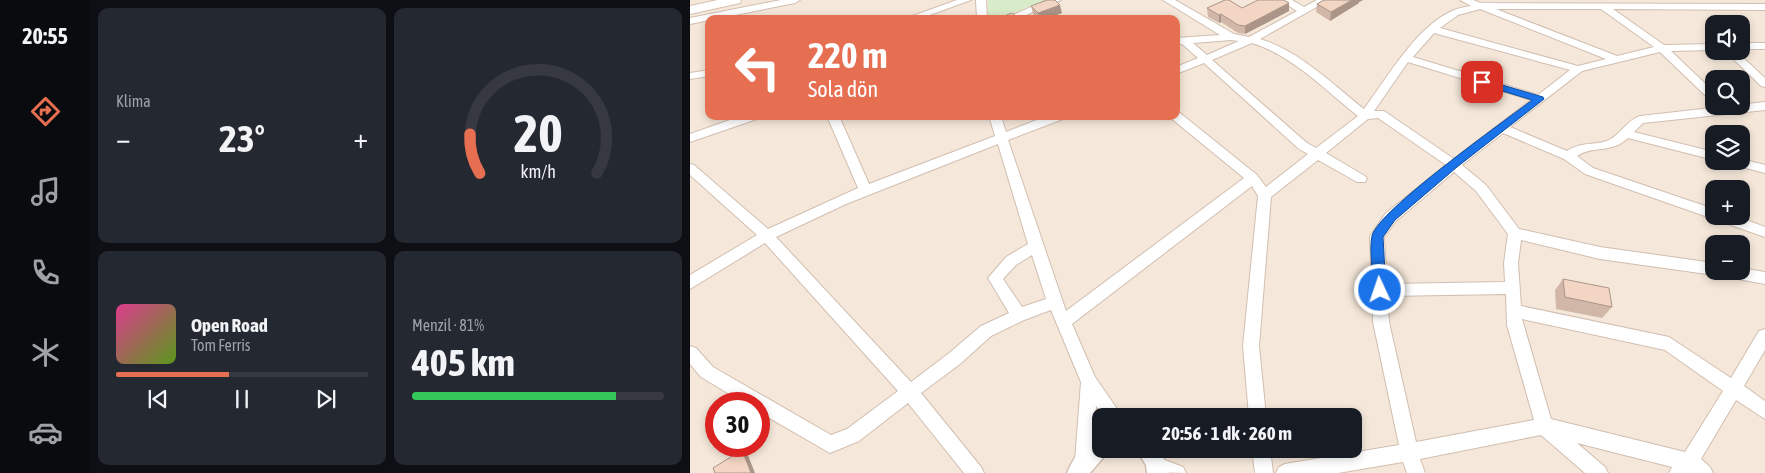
<!DOCTYPE html>
<html lang="tr">
<head>
<meta charset="utf-8">
<style>
  :root { --surface:#171b24; --page:#242831; --text:#f1f3f6; --muted:#9ea1a6; --line:#363941; --accent:#e76f51 }
  body { margin:0; font-family:"Asap Condensed",sans-serif; background:var(--page); color:var(--text); height:100vh; display:flex; flex-direction:column; font-size:19px; white-space:nowrap }
  * { box-sizing:border-box; margin:0 }
  p { font-size:16px; color:var(--muted) }
  .icon { flex:none; width:28px; height:28px; fill:none; stroke:currentColor; stroke-width:2; stroke-linecap:round; stroke-linejoin:round }
  .map { position:relative; flex:1; overflow:hidden }
  .sheet { display:flex; flex-direction:column; gap:8px; padding:8px; background:#0d0f14; width:600px }
  .sheet>* { flex:none }
  .top-card { position:absolute; left:15px; top:15px; width:475px; height:105px; border-radius:10px; box-shadow:0 2px 8px #0003; background:#e76f51; color:#fff; overflow:hidden }
  .buttons { position:absolute; left:1015px; top:15px; display:grid; gap:10px }
  .buttons a { display:grid; place-items:center; width:45px; height:45px; border-radius:10px; background:var(--surface); box-shadow:0 2px 8px #0003; font-size:25px }
  .speed { position:absolute; left:15px; top:392px; display:flex; gap:10px; font-size:25px; font-weight:700; text-align:center }
  .speed>* { display:grid; place-content:center; width:65px; height:65px; border-radius:50%; background:var(--surface); box-shadow:0 2px 8px #0003; line-height:1 }
  .speed .limit { border:8px solid #d22; background:#fff; color:#111 }
  .pin { position:absolute; display:grid; place-items:center; width:42px; height:42px; color:#fff; margin:-21px; border-radius:10px; box-shadow:0 2px 8px #0006 }
  .me { position:absolute; width:55px; margin:-28px; rotate:357deg; stroke-linejoin:round; filter:drop-shadow(0 0 4px #0008) }
  .turn { display:flex; align-items:center; gap:18px; height:105px; padding:0 20px; font-size:22px }
  .turn .icon { width:65px; height:65px; stroke-width:2.5 }
  .turn b { display:block; font-size:35px; line-height:42px }
  .big { font-size:38px; font-weight:700; line-height:1.1 }
  .sheet .widget { flex:1; display:flex; flex-direction:column; justify-content:center; gap:8px; min-width:0; padding:0 18px; border-radius:10px; background:var(--page) }
  .sheet .dial { align-items:center; gap:0 }
  .dial svg { height:130px; overflow:visible; fill:none; stroke:var(--line); stroke-width:7; stroke-linecap:round; text-anchor:middle }
  .dial text { fill:var(--text); stroke:none }
  .song { display:flex; align-items:center; gap:15px }
  .cover { width:60px; height:60px; border-radius:8px; background:linear-gradient(135deg,hsl(330 70% 55%),hsl(90 70% 35%)) }
  .played { height:5px; border-radius:2px; background:linear-gradient(90deg,var(--accent) 45%,var(--line) 45%) }
  .keys { display:flex; justify-content:space-around; direction:ltr }
  .heat { display:flex; justify-content:space-between; align-items:center; font-size:28px; direction:ltr }
  .charge { height:8px; border-radius:4px; background:linear-gradient(90deg,#34c759 81%,var(--line) 0) }
  .sheet .tiles { flex:1; display:grid; gap:8px; grid-template-columns:repeat(2,1fr) }
  .trip { position:absolute; left:402px; top:408px; width:270px; height:50px; border-radius:10px; background:var(--surface); box-shadow:0 2px 8px #0003; font-weight:700; line-height:50px; text-align:center }
  main { display:flex; flex:1; min-height:0 }
  .tabs { display:flex; flex-direction:column; width:90px; justify-content:space-around; align-items:center; background:#090b0e; color:var(--muted) }
  .tabs .icon { width:35px; height:35px }
  .tabs .active { color:var(--accent) }
  .tabs b { font-size:22px; color:var(--text) }
  .map>svg:first-child { display:block }
  .residential { fill:#f5e8da; fill-rule:evenodd }
  .green { fill:#d8ecc9 }
  .lines { fill:none; stroke-linecap:round; stroke-linejoin:round }
  .minor-casing { stroke:#d1beb0; stroke-width:2 }
  .tertiary-casing { stroke:#d1beb0; stroke-width:3 }
  .secondary-casing { stroke:#d6c0b0; stroke-width:2 }
  .minor { fill:#fff; fill-rule:evenodd }
  .tertiary { fill:#fff; fill-rule:evenodd }
  .secondary { fill:#fff; fill-rule:evenodd }
  .wall { fill:#d1b7a8 }
  .shaded-wall { fill:#aa9588 }
  .building { fill:#f3d5c3; stroke:#aa9588 }
  .route { fill:#1a73e8; stroke:#114b97 }
</style>
</head>
<body>
<main>
<nav class="tabs">
<b>20:55</b>
<svg class="icon active" aria-label="directions" viewBox="0 0 24 24"><path d="M12 3l9 9-9 9-9-9zM9 14v-3h6M13 9l2 2-2 2"/></svg>
<svg class="icon" aria-label="music" viewBox="0 0 24 24"><path d="M9 18V5l10-2v13"/><circle cx="6" cy="18" r="3"/><circle cx="16" cy="16" r="3"/></svg>
<svg class="icon" aria-label="phone" viewBox="0 0 24 24"><path d="M5 4h4l2 5-3 2q2 4 5 5l2-3 5 2v4C11 20 4 13 5 4z"/></svg>
<svg class="icon" aria-label="climate" viewBox="0 0 24 24"><path d="M12 3v18M4 7l16 10M4 17L20 7"/></svg>
<svg class="icon" aria-label="car" viewBox="0 0 24 24"><path d="M5 17H2v-5l4-1 3-4h7l3 4 3 1v5h-3M9 17h6M6 11h13"/><circle cx="7" cy="17" r="2"/><circle cx="17" cy="17" r="2"/></svg>
</nav>
<section class="sheet">
<div class="tiles">
<div class="widget"><p>Klima</p>
<div class="heat"><a>−</a><b class="big">23°</b><a>+</a></div>
</div>
<div class="widget dial"><svg viewBox="0 0 100 80">
<path d="M14 69A42 42 0 1 1 86 69"/>
<path d="M14 69A42 42 0 0 1 8 45" stroke="#e76f51"/>
<text x="50" y="56" font-size="32" font-weight="700">20</text>
<text x="50" y="72" font-size="11">km/h</text>
</svg></div>
<div class="widget">
<div class="song"><i class="cover"></i><div><b>Open Road</b><p>Tom Ferris</p></div></div>
<div class="played"></div>
<div class="keys"><svg class="icon" aria-label="previous" viewBox="0 0 24 24"><path d="M18 5L8 12l10 7zM5 5v14"/></svg><svg class="icon" aria-label="pause" viewBox="0 0 24 24"><path d="M8 5v14M16 5v14"/></svg><svg class="icon" aria-label="next" viewBox="0 0 24 24"><path d="M6 5l10 7-10 7zM19 5v14"/></svg></div>
</div>
<div class="widget"><p>Menzil · 81%</p><b class="big">405 km</b><div class="charge"></div></div>
</div>
</section>
<div class="map">
<svg width="1075" height="473" viewBox="0 0 1075 473">
  <rect width="100%" height="100%" fill="#fdf6ec"/>
  <path class="residential" d="M0,0H1075V473H0ZM19,19H486V116H19ZM1024,24H1051V51H1024ZM1024,79H1051V106H1024ZM1024,134H1051V161H1024ZM1024,189H1051V216H1024ZM1024,244H1051V271H1024ZM26,404H69V446H26ZM411,416H664V449H411Z"/>
  <path class="green" d="M298,0H358L317,15L302,19L298,15Z"/>
  <g class="lines">
    <defs>
      <g id="minor">
        <path d="M91,0H110L105,3L0,24V18Z"/>
        <path d="M267,0H281L229,19H214Z"/>
        <path d="M286,0H296L297,19H287Z"/>
        <path d="M358,0H371L327,19H313Z"/>
        <path d="M473,0H485L544,34L559,37L607,11L590,0H602L614,7L627,0H639L570,39C610,51 642,84 674,109C697,78 726,27 762,11C768,8 775,7 781,6L770,0H783L791,3L1075,4V10L923,9L974,45L1024,44V50L981,51L1024,92V101L1020,100L970,52L892,71L820,127L877,151C892,141 905,146 919,140C931,134 937,120 950,116L1075,102V110L953,123L944,132L1024,152V160L938,138C921,154 903,145 887,156L903,168L1024,209V216H1046L1075,227V237L895,174L874,159L813,133L772,165L796,185L829,229L910,247L1024,263V271H1051V268L1075,272V284L1037,277L1032,275L1030,271L1024,275L910,259L831,240L828,263L831,306L979,337L1041,378L1069,331L1075,329V350L1054,386L1075,401V419L1046,400L1011,459L1020,467L1023,473H979L982,467L887,443L915,467L918,473H895L851,435L730,459L735,473H717L713,462L648,473H586L589,467L595,464L709,445L683,322L680,236L696,213L756,165L688,118L678,119L636,153L675,176L677,179L675,182H667L628,160L581,197L569,346L576,416H559L553,346L568,196L562,186L382,324L405,377L432,416H413L406,406L403,461L400,467L394,470L388,467L385,461L391,382L361,310L334,320L301,336L270,364L231,393L291,467L294,473H274L218,403L169,441L140,453L69,412V404H56L11,377L0,364V346L6,348L23,367L141,435L157,429L208,391L75,243L0,289V275L67,235L0,175V164L4,165L78,229L168,188L137,116H149L179,184L305,136L299,116H311L316,132L357,116H375L373,119L318,140L376,311L554,178L482,119L480,116H486V112L490,113L567,175L576,187L618,154L609,149L514,63L486,74V67L508,58L492,44H486V38L530,35ZM790,9L916,59L888,66L750,28L768,15ZM806,9H911L964,47L927,56ZM744,33L880,70L848,95L723,57ZM541,40L549,41L517,55L503,43ZM562,43C603,56 635,90 668,116L626,148L617,143L522,60ZM718,62L841,100L764,159L694,111H684ZM308,144L338,244L316,257L298,278L319,313L291,326L258,354L221,382L86,237L156,204ZM764,172L786,191L818,234L814,263L815,282L697,284L694,237L706,221ZM342,255L356,299L332,307L313,279L326,265ZM816,294L817,325L844,420L726,442L699,322L697,296ZM832,319L975,350L1033,391L995,452L861,419Z"/>
        <rect x="1051" y="43" width="24" height="6"/>
        <path d="M1035,51H1046L1075,78V87L1071,86Z"/>
        <path d="M19,70V76L0,79V73Z"/>
        <path d="M51,116H69L67,119L0,142V134Z"/>
        <path d="M1051,159L1075,165V173L1040,164L1038,161H1051Z"/>
        <path d="M562,449H580L583,473H565Z"/>
        <path d="M467,457L493,467L496,473L461,472L458,466L461,460Z"/>
      </g>
      <g id="tertiary">
        <path d="M411,435V449H420L418,452L400,473H377C384,457 394,441 411,435Z"/>
        <path d="M446,449H470L479,473H457L456,465Z"/>
      </g>
      <path id="secondary" d="M28,0H51L50,3L0,14V6Z"/>
    </defs>
    <use href="#minor" class="minor-casing"/>
    <use href="#tertiary" class="tertiary-casing"/>
    <use href="#secondary" class="secondary-casing"/>
    <use href="#minor" class="minor"/>
    <use href="#tertiary" class="tertiary"/>
    <use href="#secondary" class="secondary"/>
  </g>
  <g class="wall">
    <path d="M634,0H673L669,2V3L640,21L626,12L627,4Z"/>
    <path d="M599,3V11L555,34L548,33L531,22L529,23L518,17L517,8H552Z"/>
    <path d="M341,6L372,13L356,19H348L343,14Z"/>
    <path d="M873,279L922,307L912,318L866,309L865,290Z"/>
  </g>
  <g class="shaded-wall">
    <path d="M662,0H673L669,2V3L640,21L641,12Z"/>
    <path d="M599,3V11L555,34V26Z"/>
    <path d="M370,5L372,13L356,19H350L348,13Z"/>
    <path d="M531,14V22L529,23V15Z"/>
    <path d="M52,450L57,453L65,473H61Z"/>
  </g>
  <g class="building">
    <path d="M357,0H365L370,5L348,13L341,6Z"/>
    <path d="M535,0H539L552,8L568,0H594L599,3L555,26L548,25L531,14L529,15L517,8Z"/>
    <path d="M634,0H662L641,12L627,4Z"/>
    <path d="M322,13L330,19H306Z"/>
    <path d="M873,279L919,288L922,307L875,297Z"/>
    <path d="M52,450L61,473H25L23,468Z"/>
  </g>
  <path class="route" d="M792,79L853,97L854,99L767,167L705,220L693,237L696,290L694,294H686L684,290C683,277 679,249 682,236C687,211 816,120 842,100L789,84L788,82Z"/>
</svg>
<div class="buttons">
<a><svg class="icon" aria-label="sound" viewBox="0 0 24 24"><path d="M4 9h4l5-4v14l-5-4H4zM17 9q2 3 0 6"/></svg></a>
<a><svg class="icon" aria-label="search" viewBox="0 0 24 24"><circle cx="10" cy="10" r="6"/><path d="M15 15l6 6"/></svg></a>
<a><svg class="icon" aria-label="layers" viewBox="0 0 24 24"><path d="M12 4l9 5-9 5-9-5zM3 14l9 5 9-5"/></svg></a>
<a>+</a>
<a>−</a>
</div>
<div class="speed"><div class="limit">30</div></div>
<div class="pin" style="left:792px;top:82px;background:#d93025"><svg class="icon" aria-label="arrive" viewBox="0 0 24 24"><path d="M6 21V4h12l-3 4 3 4H6"/></svg></div>
<svg class="me" style="left:690px;top:290px" viewBox="-20 -20 40 40"><circle r="17" fill="#1a73e8" stroke="#fff" stroke-width="3"/><path d="M0-11L8 9 0 5-8 9z" fill="#fff"/></svg>
<div class="trip">20:56 · 1 dk · 260 m</div>
<div class="top-card">
<div class="turn"><svg class="icon" aria-label="left" viewBox="0 0 24 24"><path d="M17 20v-9H6M10 6l-5 5 5 5"/></svg><div><b>220 m</b>Sola dön</div></div>
</div>
</div>
</main>
</body>
</html>
